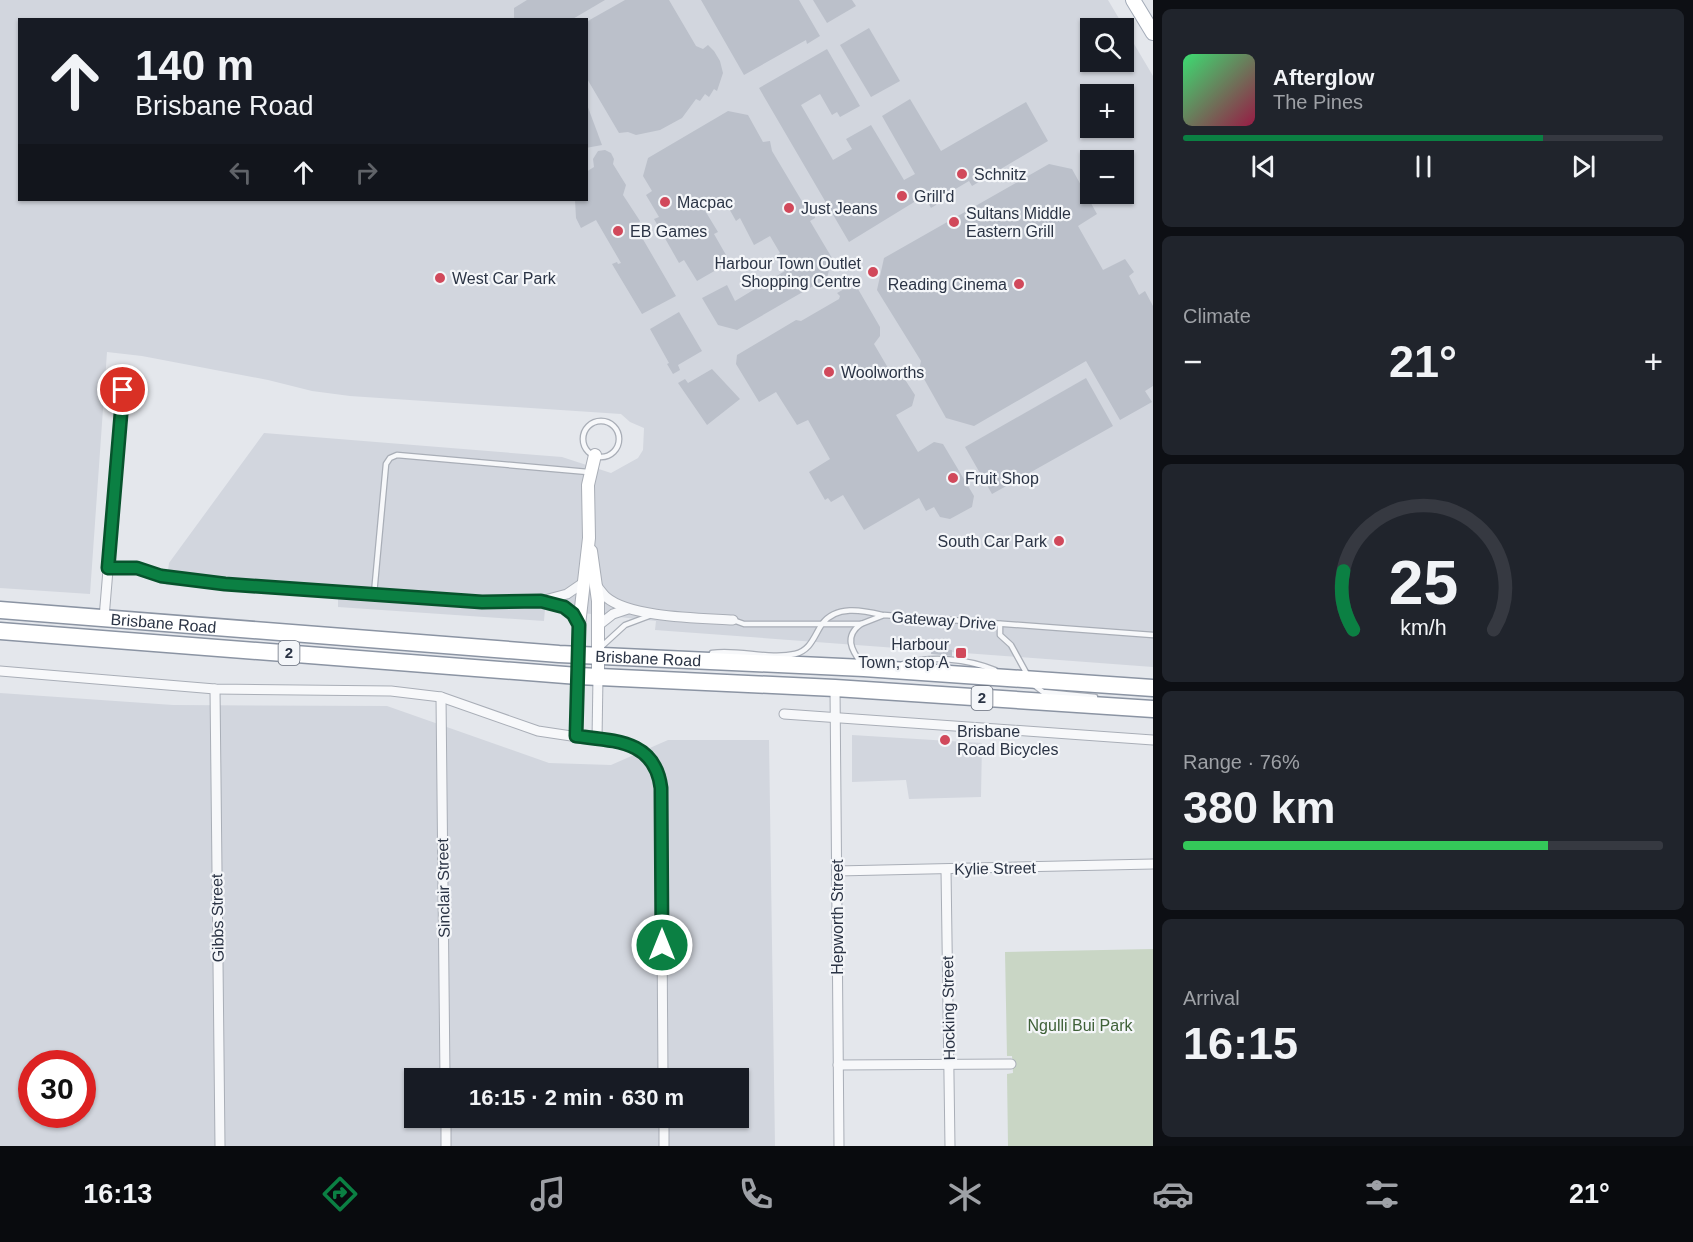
<!DOCTYPE html>
<html lang="en">
<head>
<meta charset="utf-8">
<style>
  :root { --surface:#171b24; --page:#20242c; --text:#f1f3f6; --muted:#9ea1a6; --line:#363941; --accent:#0b8043 }
  body { margin:0; font-family:Helvetica,sans-serif; background:var(--page); color:var(--text); height:100vh; display:flex; flex-direction:column; font-size:22px; white-space:nowrap }
  * { box-sizing:border-box; margin:0 }
  p { font-size:20px; color:var(--muted) }
  .icon { flex:none; width:33px; height:33px; fill:none; stroke:currentColor; stroke-width:2; stroke-linecap:round; stroke-linejoin:round }
  .map { position:relative; flex:1; overflow:hidden }
  .panel { display:flex; flex-direction:column; gap:9px; padding:9px; background:#0d0f14; width:540px }
  .panel>* { flex:none }
  .top-card { position:absolute; left:18px; top:18px; width:570px; height:183px; border-radius:0px; box-shadow:0 2px 4px #0004; background:#171b24; color:var(--text); overflow:hidden }
  .controls { position:absolute; left:1080px; top:18px; display:grid; gap:12px }
  .controls a { display:grid; place-items:center; width:54px; height:54px; border-radius:0px; background:var(--surface); box-shadow:0 2px 4px #0004; font-size:30px }
  .speed { position:absolute; left:18px; top:1050px; display:flex; gap:12px; font-size:30px; font-weight:700; text-align:center }
  .speed>* { display:grid; place-content:center; width:78px; height:78px; border-radius:50%; background:var(--surface); box-shadow:0 2px 4px #0004; line-height:1 }
  .speed .limit { border:9px solid #d22; background:#fff; color:#111 }
  .pin { position:absolute; display:grid; place-items:center; width:51px; height:51px; color:#fff; margin:-26px; border:3px solid #fff; border-radius:50%; box-shadow:0 2px 6px #0007 }
  .me { position:absolute; width:66px; margin:-33px; rotate:0deg; stroke-linejoin:round; filter:drop-shadow(0 0 4px #0008) }
  .turn { display:flex; align-items:center; gap:21px; height:126px; padding:0 18px; font-size:27px }
  .turn .icon { width:78px; height:78px; stroke-width:2.5 }
  .turn b { display:block; font-size:42px; line-height:51px }
  .lanes { display:flex; align-items:center; height:57px; padding:0 18px; background:#0003; justify-content:center; gap:30px; direction:ltr }
  .lanes .off { opacity:.35 }
  .big { font-size:45px; font-weight:700; line-height:1.1 }
  .panel .tile { flex:1; display:flex; flex-direction:column; justify-content:center; gap:9px; min-width:0; padding:0 21px; border-radius:9px; background:var(--page) }
  .panel .dial { align-items:center; gap:0 }
  .dial svg { height:156px; overflow:visible; fill:none; stroke:var(--line); stroke-width:7; stroke-linecap:round; text-anchor:middle }
  .dial text { fill:var(--text); stroke:none }
  .song { display:flex; align-items:center; gap:18px }
  .cover { width:72px; height:72px; border-radius:9px; background:linear-gradient(135deg,hsl(140 70% 55%),hsl(340 70% 35%)) }
  .played { height:6px; border-radius:3px; background:linear-gradient(90deg,var(--accent) 75%,var(--line) 75%) }
  .keys { display:flex; justify-content:space-around; direction:ltr }
  .heat { display:flex; justify-content:space-between; align-items:center; font-size:33px; direction:ltr }
  .charge { height:9px; border-radius:4px; background:linear-gradient(90deg,#34c759 76%,var(--line) 0) }
  .trip { position:absolute; left:404px; top:1068px; width:345px; height:60px; border-radius:0px; background:var(--surface); box-shadow:0 2px 4px #0004; font-weight:700; line-height:60px; text-align:center }
  .tab-bar { display:flex; height:96px; justify-content:space-around; align-items:center; background:#090b0e; color:var(--muted) }
  .tab-bar .icon { width:42px; height:42px }
  .tab-bar .active { color:var(--accent) }
  .tab-bar b { font-size:27px; color:var(--text) }
  main { display:flex; flex:1; min-height:0 }
  .map>svg:first-child { display:block }
  .built { fill:#d2d6de; fill-rule:evenodd }
  .green { fill:#c9d6c5 }
  .building { fill:#bbc0ca }
  .lines { fill:none; stroke-linecap:round; stroke-linejoin:round }
  .lane-casing { stroke:#a9aeb7; stroke-width:7 }
  .street-casing { stroke:#a9aeb7; stroke-width:11 }
  .secondary-casing { stroke:#a9aeb7; stroke-width:14 }
  .primary-casing { stroke:#a3abb8; stroke-width:16 }
  .highway-casing { stroke:#8b94a3; stroke-width:19 }
  .lane { stroke:#f7f8fa; stroke-width:4.5 }
  .street { stroke:#f7f8fa; stroke-width:9 }
  .secondary { stroke:#fff; stroke-width:12 }
  .primary { stroke:#fff; stroke-width:14 }
  .highway { stroke:#fff; stroke-width:16 }
  .route-casing { stroke:#07532c; stroke-width:15 }
  .route { stroke:#0b8043; stroke-width:10 }
  .poi-dot { fill:#d1495b; stroke:#f4f6f9; stroke-width:2 }
  .labels { text-anchor:middle; stroke-width:4.5; stroke-linejoin:round; paint-order:stroke }
  .shield { fill:#f4f6f9; stroke:#676e7b; stroke-width:1.5 }
  .shield-label { font-size:15px; font-weight:bold; fill:#2b3445 }
  .poi-label { font-size:16px; fill:#2b3445; stroke:#f4f6f9; text-anchor:start }
  .street-label { font-size:16px; fill:#2b3445; stroke:#f4f6f9 }
  .park-label { font-size:16px; fill:#3f6138; stroke:#f4f6f9 }
</style>
</head>
<body>
<main>
<div class="map">
<svg width="1153" height="1146" viewBox="0 0 1153 1146">
  <rect width="100%" height="100%" fill="#e4e7ec"/>
  <g class="built">
    <path d="M0,0H1108L1153,76V667L655,630L656,621L545,609L544,621L338,607V598L166,585L169,563L264,433L562,457L611,473L638,458L643,450L644,428L630,422L621,414L350,396L312,391L268,380L142,356L107,352L90,594L0,588ZM20,20H586V200H20ZM1090,28H1124V62H1090ZM1090,94H1124V128H1090ZM1090,160H1124V194H1090Z"/>
    <path d="M0,693L173,705L387,706L549,763L611,765L668,740H769L775,1146H0ZM32,1064H82V1114H32ZM414,1078H738V1118H414Z"/>
    <path d="M852,735L982,743L981,797L909,799L906,780L852,782Z"/>
  </g>
  <path class="green" d="M1153,949V1146H1008L1007,1074L1013,1073L1012,1056H1007L1005,952Z"/>
  <g class="building">
    <path d="M527,0H605L571,20H514V8Z"/>
    <path d="M625,0H669L696,46L703,49L708,45L714,51L720,61L723,73L717,91L714,89L709,97L705,94L700,101L696,99L682,118L660,130L636,135L628,132L619,133L586,77V22Z"/>
    <path d="M701,0H799L820,36L807,44L806,40L744,75Z"/>
    <path d="M813,0H852L856,6L827,23Z"/>
    <path d="M869,28L900,81L871,97L840,45Z"/>
    <path d="M827,49L860,106L840,117L837,112L832,115L820,94L801,105L833,160L852,149L846,139L871,125L904,180L915,174L882,116L910,99L941,151L1026,102L1048,141L972,186L969,181L942,197L944,200L931,208L924,196L849,242L759,88Z"/>
    <path d="M586,102L602,145L586,148Z"/>
    <path d="M728,111L748,115L763,142L770,141L772,151L806,208L815,210V218L810,221L832,258L827,278L737,330L718,325L702,298L727,285L735,301L785,271L775,256L780,253L770,236L754,245L740,218L736,221L723,198L704,209L718,232L714,234L730,262L697,281L684,260L679,263L654,219L659,217L646,195L652,191L643,176L648,158Z"/>
    <path d="M605,150L611,153L614,159L613,164L626,185L623,195L640,221L637,229L676,296L642,314L612,264L617,262L618,264L621,263L596,220L581,228L576,218L575,200H586V172L594,167L593,159L598,151Z"/>
    <path d="M1049,164L1072,169L1097,214L1078,226L1103,270L1125,259L1134,272L1129,276L1139,295L1145,291L1153,306V386L1145,391L1152,402L1120,420L1086,361L974,426L946,418L919,370L921,361L877,290L884,258Z"/>
    <path d="M846,288L858,289L880,327V336L874,344L891,373L902,375L915,395L912,406L896,415L918,452L934,442L943,444L974,496L972,507L950,519L940,517L934,507L926,511L919,498L864,530L843,495L831,502L828,498L825,500L809,472L830,459L808,420L797,425L776,392L759,402L736,364L737,355L796,320L801,321L839,299L840,296L837,293Z"/>
    <path d="M679,312L702,351L678,365L680,370L673,374L667,364L669,363L650,329Z"/>
    <path d="M712,369L740,399L707,425L678,383L685,379L688,383Z"/>
    <path d="M1086,378L1113,426L992,494L965,447Z"/>
    <path d="M932,648L952,650V656L931,654Z"/>
  </g>
  <g class="lines">
    <defs>
      <g id="lane">
        <circle cx="601" cy="439" r="18"/>
        <path d="M374,594L386,464L390,458L397,455L588,472"/>
        <path d="M733,620L744,624H861L884,615L1153,635"/>
        <path d="M861,624C844,636 851,650 862,664"/>
        <path d="M1000,624V635L1011,645L1028,676"/>
        <path d="M601,647L625,625L649,616"/>
        <path d="M712,653C739,649 769,660 795,654C811,650 814,636 822,624C836,605 862,610 882,615"/>
        <path d="M903,664C932,655 967,659 995,670"/>
        <path d="M1034,685L1043,692L1095,697"/>
      </g>
      <g id="street">
        <path d="M108,568H137L161,576L202,582L482,602L541,601L567,594L583,583"/>
        <path d="M597,586C600,590 603,594 606,597C630,618 701,618 733,620"/>
        <path d="M543,601L569,610L579,625"/>
        <path d="M104,618L123,390L129,371"/>
        <path d="M599,625L613,614L628,609"/>
        <path d="M0,671L215,689L391,691L441,697L538,731L631,745L640,750L653,763L658,772L661,788L663,1078"/>
        <path d="M835,688L839,1146"/>
        <path d="M215,689L220,1146"/>
        <path d="M441,697L445,1078"/>
        <path d="M784,714L1153,740"/>
        <path d="M576,736L578,676"/>
        <path d="M597,739L598,677"/>
        <path d="M946,870L950,1146"/>
        <path d="M837,871L1153,864"/>
        <path d="M838,1065L1011,1064"/>
        <path d="M446,1118V1146"/>
        <path d="M664,1118V1146"/>
      </g>
      <g id="secondary">
        <path d="M591,551L598,601V677"/>
        <path d="M578,676L579,625L589,538L588,485L595,455"/>
      </g>
      <path id="primary" d="M1133,0L1153,33"/>
      <g id="highway">
        <path id="s1" d="M0,610L559,654L864,668L1153,688"/>
        <path d="M0,631L578,676L835,688L1153,709"/>
      </g>
    </defs>
    <use href="#lane" class="lane-casing"/>
    <use href="#street" class="street-casing"/>
    <use href="#secondary" class="secondary-casing"/>
    <use href="#primary" class="primary-casing"/>
    <use href="#highway" class="highway-casing"/>
    <use href="#lane" class="lane"/>
    <use href="#street" class="street"/>
    <use href="#secondary" class="secondary"/>
    <use href="#primary" class="primary"/>
    <use href="#highway" class="highway"/>
  </g>
  <g class="lines">
    <defs>
      <path id="route" d="M123,390L108,568H137L161,576L225,584L482,602L541,601L564,607L573,614L579,625L576,736C615,741 655,740 661,788L662,945"/>
    </defs>
    <use href="#route" class="route-casing"/>
    <use href="#route" class="route"/>
  </g>
  <g class="poi-dot">
    <circle cx="962" cy="174" r="6"/>
    <circle cx="902" cy="196" r="6"/>
    <circle cx="665" cy="202" r="6"/>
    <circle cx="789" cy="208" r="6"/>
    <circle cx="954" cy="222" r="6"/>
    <circle cx="618" cy="231" r="6"/>
    <circle cx="873" cy="272" r="6"/>
    <circle cx="440" cy="278" r="6"/>
    <circle cx="1019" cy="284" r="6"/>
    <circle cx="829" cy="372" r="6"/>
    <circle cx="953" cy="478" r="6"/>
    <circle cx="1059" cy="541" r="6"/>
    <rect x="955" y="647" width="12" height="12" rx="3"/>
    <circle cx="945" cy="740" r="6"/>
  </g>
  <g class="labels">
    <g class="shield">
      <rect x="278.5" y="641" width="21" height="24" rx="4.5"/>
      <rect x="971.5" y="686" width="21" height="24" rx="4.5"/>
    </g>
    <g class="shield-label">
      <text x="289" y="658">2</text>
      <text x="982" y="703">2</text>
    </g>
    <g class="poi-label">
      <text x="974" y="180">Schnitz</text>
      <text x="914" y="202">Grill'd</text>
      <text x="677" y="208">Macpac</text>
      <text x="801" y="214">Just Jeans</text>
      <text x="966" y="219">Sultans Middle<tspan x="966" dy="18">Eastern Grill</tspan></text>
      <text x="630" y="237">EB Games</text>
      <text x="861" y="269" text-anchor="end">Harbour Town Outlet<tspan x="861" dy="18">Shopping Centre</tspan></text>
      <text x="452" y="284">West Car Park</text>
      <text x="1007" y="290" text-anchor="end">Reading Cinema</text>
      <text x="841" y="378">Woolworths</text>
      <text x="965" y="484">Fruit Shop</text>
      <text x="1047" y="547" text-anchor="end">South Car Park</text>
      <text x="949" y="650" text-anchor="end">Harbour<tspan x="949" dy="18">Town, stop A</tspan></text>
      <text x="957" y="737">Brisbane<tspan x="957" dy="18">Road Bicycles</tspan></text>
    </g>
    <g class="street-label">
      <text transform="translate(944 620) rotate(4)" y="6">Gateway Drive</text>
      <text dy="6" stroke="none"><textPath href="#s1" startOffset="164">Brisbane Road</textPath></text>
      <text dy="6" stroke="none"><textPath href="#s1" startOffset="650">Brisbane Road</textPath></text>
      <text transform="translate(995 868) rotate(-1)" y="6">Kylie Street</text>
      <text transform="translate(443 888) rotate(-91)" y="6">Sinclair Street</text>
      <text transform="translate(837 917) rotate(-90)" y="6">Hepworth Street</text>
      <text transform="translate(217 918) rotate(-91)" y="6">Gibbs Street</text>
      <text transform="translate(948 1008) rotate(-91)" y="6">Hocking Street</text>
    </g>
    <g class="park-label">
      <text x="1080" y="1031">Ngulli Bui Park</text>
    </g>
  </g>
</svg>
<div class="controls">
<a><svg class="icon" aria-label="search" viewBox="0 0 24 24"><circle cx="10" cy="10" r="6"/><path d="M15 15l6 6"/></svg></a>
<a>+</a>
<a>−</a>
</div>
<div class="speed"><div class="limit">30</div></div>
<div class="pin" style="left:123px;top:390px;background:#d93025"><svg class="icon" aria-label="arrive" viewBox="0 0 24 24"><path d="M6 21V4h12l-3 4 3 4H6"/></svg></div>
<svg class="me" style="left:662px;top:945px" viewBox="-20 -20 40 40"><circle r="17" fill="#0b8043" stroke="#fff" stroke-width="3"/><path d="M0-11L8 9 0 5-8 9z" fill="#fff"/></svg>
<div class="trip">16:15 · 2 min · 630 m</div>
<div class="top-card">
<div class="turn"><svg class="icon" aria-label="ahead" viewBox="0 0 24 24"><path d="M12 20V5M6 11l6-6 6 6"/></svg><div><b>140 m</b>Brisbane Road</div></div>
<div class="lanes"><svg class="icon off" aria-label="left" viewBox="0 0 24 24"><path d="M17 20v-9H6M10 6l-5 5 5 5"/></svg><svg class="icon" aria-label="ahead" viewBox="0 0 24 24"><path d="M12 20V5M6 11l6-6 6 6"/></svg><svg class="icon off" aria-label="right" viewBox="0 0 24 24"><path d="M7 20v-9h11M14 6l5 5-5 5"/></svg></div>
</div>
</div>
<section class="panel">
<div class="tile">
<div class="song"><i class="cover"></i><div><b>Afterglow</b><p>The Pines</p></div></div>
<div class="played"></div>
<div class="keys"><svg class="icon" aria-label="previous" viewBox="0 0 24 24"><path d="M18 5L8 12l10 7zM5 5v14"/></svg><svg class="icon" aria-label="pause" viewBox="0 0 24 24"><path d="M8 5v14M16 5v14"/></svg><svg class="icon" aria-label="next" viewBox="0 0 24 24"><path d="M6 5l10 7-10 7zM19 5v14"/></svg></div>
</div>
<div class="tile"><p>Climate</p>
<div class="heat"><a>−</a><b class="big">21°</b><a>+</a></div>
</div>
<div class="tile dial"><svg viewBox="0 0 100 80">
<path d="M14 69A42 42 0 1 1 86 69"/>
<path d="M14 69A42 42 0 0 1 9 39" stroke="#0b8043"/>
<text x="50" y="56" font-size="32" font-weight="700">25</text>
<text x="50" y="72" font-size="11">km/h</text>
</svg></div>
<div class="tile"><p>Range · 76%</p><b class="big">380 km</b><div class="charge"></div></div>
<div class="tile"><p>Arrival</p><b class="big">16:15</b></div>
</section>
</main>
<nav class="tab-bar">
<b>16:13</b>
<svg class="icon active" aria-label="directions" viewBox="0 0 24 24"><path d="M12 3l9 9-9 9-9-9zM9 14v-3h6M13 9l2 2-2 2"/></svg>
<svg class="icon" aria-label="music" viewBox="0 0 24 24"><path d="M9 18V5l10-2v13"/><circle cx="6" cy="18" r="3"/><circle cx="16" cy="16" r="3"/></svg>
<svg class="icon" aria-label="phone" viewBox="0 0 24 24"><path d="M5 4h4l2 5-3 2q2 4 5 5l2-3 5 2v4C11 20 4 13 5 4z"/></svg>
<svg class="icon" aria-label="climate" viewBox="0 0 24 24"><path d="M12 3v18M4 7l16 10M4 17L20 7"/></svg>
<svg class="icon" aria-label="car" viewBox="0 0 24 24"><path d="M5 17H2v-5l4-1 3-4h7l3 4 3 1v5h-3M9 17h6M6 11h13"/><circle cx="7" cy="17" r="2"/><circle cx="17" cy="17" r="2"/></svg>
<svg class="icon" aria-label="filters" viewBox="0 0 24 24"><path d="M4 7h16M4 17h16"/><circle cx="9" cy="7" r="2"/><circle cx="15" cy="17" r="2"/></svg>
<b>21°</b>
</nav>
</body>
</html>
